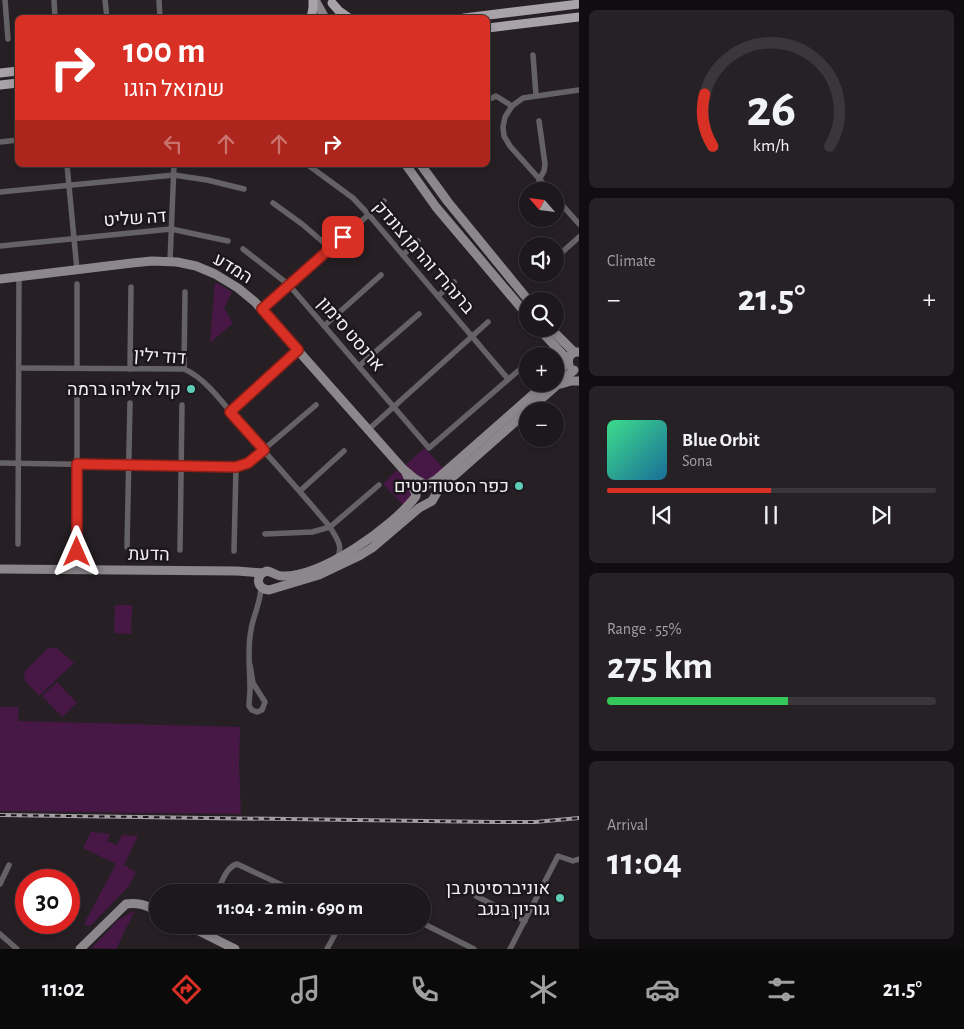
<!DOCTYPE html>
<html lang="en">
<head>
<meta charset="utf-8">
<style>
  :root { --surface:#1c181c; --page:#252125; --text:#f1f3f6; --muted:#a0a0a3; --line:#3a373b; --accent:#d93025 }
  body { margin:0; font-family:"Alegreya Sans",Heebo,sans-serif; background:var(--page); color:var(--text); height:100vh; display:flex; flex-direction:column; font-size:19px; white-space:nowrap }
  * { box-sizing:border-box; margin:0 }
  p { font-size:16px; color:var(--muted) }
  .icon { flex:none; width:28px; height:28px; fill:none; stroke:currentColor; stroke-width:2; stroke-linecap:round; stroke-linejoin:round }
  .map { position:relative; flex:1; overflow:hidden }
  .panel { display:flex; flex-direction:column; gap:10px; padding:10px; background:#0f0d0f; width:385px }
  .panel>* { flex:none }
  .top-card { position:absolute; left:15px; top:15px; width:475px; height:152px; border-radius:8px; box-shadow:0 2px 8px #0003,0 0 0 1px var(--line); background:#d93025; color:#fff; overflow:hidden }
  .needle { width:32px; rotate:298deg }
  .fabs { position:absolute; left:519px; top:182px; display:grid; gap:10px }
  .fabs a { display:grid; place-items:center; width:45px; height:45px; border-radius:50%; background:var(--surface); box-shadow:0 2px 8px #0003,0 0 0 1px var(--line); font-size:25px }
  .speed { position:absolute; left:15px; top:869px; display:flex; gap:10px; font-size:25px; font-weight:700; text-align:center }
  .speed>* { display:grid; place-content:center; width:65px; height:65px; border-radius:50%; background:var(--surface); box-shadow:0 2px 8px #0003,0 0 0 1px var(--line); line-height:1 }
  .speed .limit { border:8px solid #d22; background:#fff; color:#111 }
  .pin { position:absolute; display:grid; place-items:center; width:42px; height:42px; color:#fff; margin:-21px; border-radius:10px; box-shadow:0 2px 8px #0006 }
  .me { position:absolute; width:55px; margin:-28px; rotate:0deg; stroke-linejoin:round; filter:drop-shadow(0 0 4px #0008) }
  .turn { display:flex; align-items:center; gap:18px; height:105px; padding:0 25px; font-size:22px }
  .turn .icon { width:65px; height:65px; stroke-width:2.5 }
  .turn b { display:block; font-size:35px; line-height:42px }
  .lanes { display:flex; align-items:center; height:48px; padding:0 25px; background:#0003; justify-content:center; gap:25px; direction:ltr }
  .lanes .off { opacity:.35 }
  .big { font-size:38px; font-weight:700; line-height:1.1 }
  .panel .tile { flex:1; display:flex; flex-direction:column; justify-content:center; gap:8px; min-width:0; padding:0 18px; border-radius:8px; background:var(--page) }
  .panel .dial { align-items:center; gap:0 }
  .dial svg { height:130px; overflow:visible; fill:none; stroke:var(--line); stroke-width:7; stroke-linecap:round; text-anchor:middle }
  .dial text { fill:var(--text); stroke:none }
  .song { display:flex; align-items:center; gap:15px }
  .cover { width:60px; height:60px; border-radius:8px; background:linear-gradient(135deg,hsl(150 70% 55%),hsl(200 70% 35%)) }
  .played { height:5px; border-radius:2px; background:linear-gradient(90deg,var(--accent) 50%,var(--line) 50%) }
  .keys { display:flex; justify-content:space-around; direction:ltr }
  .heat { display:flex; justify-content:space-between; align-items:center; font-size:28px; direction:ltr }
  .charge { height:8px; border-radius:4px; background:linear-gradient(90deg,#34c759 55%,var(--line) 0) }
  .trip { position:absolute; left:149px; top:884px; width:282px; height:50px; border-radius:25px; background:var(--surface); box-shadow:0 2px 8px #0003,0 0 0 1px var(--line); font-weight:700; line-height:50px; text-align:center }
  .tabs { display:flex; height:80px; justify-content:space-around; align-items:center; background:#0b0a0b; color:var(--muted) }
  .tabs .icon { width:35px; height:35px }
  .tabs .current { color:var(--accent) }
  .tabs b { font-size:22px; color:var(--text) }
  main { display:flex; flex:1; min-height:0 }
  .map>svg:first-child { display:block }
  .green { fill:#471746 }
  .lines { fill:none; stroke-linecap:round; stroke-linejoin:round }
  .street { stroke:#656265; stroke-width:5.5 }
  .secondary { stroke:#8b878b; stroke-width:9 }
  .primary { stroke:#a8a3a8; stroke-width:9 }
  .rail-casing { stroke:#a39ea2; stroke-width:4 }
  .rail { stroke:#1c171c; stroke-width:2; stroke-dasharray:5.5; stroke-linecap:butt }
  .route-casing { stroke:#8d1f18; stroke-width:12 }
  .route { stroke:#d93025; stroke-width:9 }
  .poi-dot { fill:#5eceb8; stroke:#1c171c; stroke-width:2 }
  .labels { text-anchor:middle; stroke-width:5; stroke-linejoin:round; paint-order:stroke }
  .street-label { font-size:18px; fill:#f2eef1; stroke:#1c171c }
  .poi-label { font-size:18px; fill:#f2eef1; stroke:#1c171c; text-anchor:end }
</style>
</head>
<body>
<main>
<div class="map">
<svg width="579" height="949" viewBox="0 0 579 949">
  <rect width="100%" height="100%" fill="#262025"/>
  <g class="green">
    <path d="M215,282L232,292L224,308L233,323L210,343Z"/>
    <path d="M425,448L444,469C424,486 422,484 405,465Z"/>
    <path d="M397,470C410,484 419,490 403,505L383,484Z"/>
    <path d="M115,605H132L131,634L114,633Z"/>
    <path d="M48,648H57L74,663L39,696L24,679L25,671Z"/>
    <path d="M57,682L77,703L62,717L42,696Z"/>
    <path d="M0,707H19L18,721L240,727L239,765L241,814L0,811Z"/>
    <path d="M91,832L110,834L107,841L117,845L122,835L138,836L124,865L136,872L129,886L90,926L84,924L116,864L83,848Z"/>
    <path d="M135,910L116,949L92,948L118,920Z"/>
  </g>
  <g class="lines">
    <g class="street">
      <path d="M5,0L8,39"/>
      <path d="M54,0L55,18"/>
      <path d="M105,0L107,18"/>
      <path d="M159,0L160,18"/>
      <path d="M533,55L536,95"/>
      <path d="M488,100L496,96L512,106"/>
      <path d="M539,121L545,164L544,171L539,180"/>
      <path d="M0,142L18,140"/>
      <path d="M67,165L77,270"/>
      <path d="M308,165L353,198L369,215L508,379"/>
      <path d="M550,191L510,146L504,136L503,127L505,117L512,106L523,98L579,90"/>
      <path d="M0,192L174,175L207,180L244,189"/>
      <path d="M555,197L579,224"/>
      <path d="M273,203L302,224L330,248"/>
      <path d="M0,246L171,229L228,241"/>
      <path d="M243,249L289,285L429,448L525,365"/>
      <path d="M403,255L418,241"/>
      <path d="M559,255L579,237"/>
      <path d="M170,261L174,165"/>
      <path d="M438,296L454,282"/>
      <path d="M262,309L384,201"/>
      <path d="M324,326L381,275"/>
      <path d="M359,366L419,314"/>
      <path d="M20,368L184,369C206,378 226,407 241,425C271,459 301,492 330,527C336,538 344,546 337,558"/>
      <path d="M77,368V284"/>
      <path d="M130,369L131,287"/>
      <path d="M184,369L185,292"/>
      <path d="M230,412L298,350"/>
      <path d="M369,429L488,322"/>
      <path d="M0,463L236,467L248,463L316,405"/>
      <path d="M300,491L344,451"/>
      <path d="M265,534L312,532L330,527L379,485"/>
      <path d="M18,544L19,277"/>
      <path d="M127,547L130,403"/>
      <path d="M180,550L182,405"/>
      <path d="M234,551L236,467"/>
      <path d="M77,570V390"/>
      <path d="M250,665L253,683L265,702L262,710L257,712L252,710L249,706C249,700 250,695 250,690C250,670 247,649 251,630C253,616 261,602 261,587"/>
      <path d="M0,884L9,865"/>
      <path d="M217,892C222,882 226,867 237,864L297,892"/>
      <path d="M357,892L359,890L363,892"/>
      <path d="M476,896L525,921"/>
      <path d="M422,923L474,949"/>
      <path d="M0,934L17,949"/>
      <path d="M327,949L340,925"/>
      <path d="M510,949L558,856L573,861L579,859"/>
    </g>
    <g class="secondary">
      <path d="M315,0L325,18"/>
      <path d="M406,165L436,207L528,316"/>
      <path d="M421,165L448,202L529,301"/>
      <path d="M0,279L132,263L152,261L177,262L196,266L215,274L238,288L255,302L403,469L415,479L426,485"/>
      <path d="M539,329L568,360"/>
      <path d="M551,329L574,352"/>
      <path d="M569,365C567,358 571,351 579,352"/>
      <path d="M555,375L568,362"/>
      <path d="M561,384L571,381H579"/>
      <path d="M406,473L416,494"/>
      <path d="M427,485L437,479L545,384"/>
      <path d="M0,569L237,571L262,573L267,571C273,572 276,576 282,576C322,577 393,527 416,496"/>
      <path d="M262,573C255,581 259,589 269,590L319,575L359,556L372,548L419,508L432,501L439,489L574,370"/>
      <path d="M187,925L235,949"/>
      <path d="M80,949L126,904C139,902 147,906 158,911"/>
    </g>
    <g class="primary">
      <path d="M332,3L339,11L349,18"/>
      <path d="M311,18L313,8V0"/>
      <path d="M464,18L579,4"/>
      <path d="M488,28L579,17"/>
      <path d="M0,73L18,71"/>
      <path d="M0,85L18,83"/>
    </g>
    <defs>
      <path id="rail" d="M0,815L494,822H535L579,818"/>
    </defs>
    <use href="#rail" class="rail-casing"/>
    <use href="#rail" class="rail"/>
  </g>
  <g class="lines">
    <defs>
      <path id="route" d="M77,552V464L236,467L248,463L264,450L230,412L298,350L262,309L343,237"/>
    </defs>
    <use href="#route" class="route-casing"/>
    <use href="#route" class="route"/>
  </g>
  <g class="poi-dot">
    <circle cx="191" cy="389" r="5"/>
    <circle cx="519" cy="486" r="5"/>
    <circle cx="560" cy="898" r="5"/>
  </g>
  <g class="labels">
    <g class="street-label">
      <text transform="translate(135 218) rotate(-4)" y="6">דה שליט</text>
      <text transform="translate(424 257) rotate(49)" y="6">ברנהרד והרמן צונדק</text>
      <text transform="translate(233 268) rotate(31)" y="6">המדע</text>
      <text transform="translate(351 334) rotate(49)" y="6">ארנסט סימון</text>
      <text transform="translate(160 356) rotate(4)" y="6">דוד ילין</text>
      <text transform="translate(149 554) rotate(1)" y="6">הדעת</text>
    </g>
    <g class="poi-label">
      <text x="181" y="395">קול אליהו ברמה</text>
      <text x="509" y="492">כפר הסטודנטים</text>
      <text x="550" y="894">אוניברסיטת בן<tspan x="550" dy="21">גוריון בנגב</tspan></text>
    </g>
  </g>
</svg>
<div class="fabs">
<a><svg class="needle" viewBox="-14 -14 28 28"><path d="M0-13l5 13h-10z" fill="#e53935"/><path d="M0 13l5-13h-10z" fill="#a0a0a3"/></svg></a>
<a><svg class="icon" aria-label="sound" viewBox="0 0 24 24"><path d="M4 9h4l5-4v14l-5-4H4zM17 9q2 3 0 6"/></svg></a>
<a><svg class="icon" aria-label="search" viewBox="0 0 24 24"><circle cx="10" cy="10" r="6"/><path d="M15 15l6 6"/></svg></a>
<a>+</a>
<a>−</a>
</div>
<div class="speed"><div class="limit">30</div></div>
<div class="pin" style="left:343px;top:237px;background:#d93025"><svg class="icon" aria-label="arrive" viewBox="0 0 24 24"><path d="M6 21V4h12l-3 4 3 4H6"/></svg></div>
<svg class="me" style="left:77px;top:552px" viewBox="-20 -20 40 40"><path d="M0-17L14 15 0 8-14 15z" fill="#d93025" stroke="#fff" stroke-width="4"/></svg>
<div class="trip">11:04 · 2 min · 690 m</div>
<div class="top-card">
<div class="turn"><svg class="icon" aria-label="right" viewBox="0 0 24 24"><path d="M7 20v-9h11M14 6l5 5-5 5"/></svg><div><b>100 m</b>שמואל הוגו</div></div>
<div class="lanes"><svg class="icon off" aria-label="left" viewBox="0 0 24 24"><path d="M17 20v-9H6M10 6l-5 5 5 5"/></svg><svg class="icon off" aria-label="ahead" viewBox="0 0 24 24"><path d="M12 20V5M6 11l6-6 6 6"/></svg><svg class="icon off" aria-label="ahead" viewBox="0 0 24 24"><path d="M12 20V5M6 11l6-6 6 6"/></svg><svg class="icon" aria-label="right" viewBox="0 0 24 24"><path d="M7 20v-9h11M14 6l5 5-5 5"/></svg></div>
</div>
</div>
<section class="panel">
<div class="tile dial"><svg viewBox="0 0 100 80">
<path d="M14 69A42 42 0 1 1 86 69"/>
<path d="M14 69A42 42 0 0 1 9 37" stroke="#d93025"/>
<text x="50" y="56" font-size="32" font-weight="700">26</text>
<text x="50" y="72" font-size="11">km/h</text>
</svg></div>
<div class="tile"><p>Climate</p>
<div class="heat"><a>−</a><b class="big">21.5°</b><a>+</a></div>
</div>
<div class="tile">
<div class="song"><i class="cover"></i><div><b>Blue Orbit</b><p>Sona</p></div></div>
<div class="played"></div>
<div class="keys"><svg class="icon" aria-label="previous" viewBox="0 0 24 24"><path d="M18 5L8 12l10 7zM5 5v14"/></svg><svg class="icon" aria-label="pause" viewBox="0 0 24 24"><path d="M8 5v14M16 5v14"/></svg><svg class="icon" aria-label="next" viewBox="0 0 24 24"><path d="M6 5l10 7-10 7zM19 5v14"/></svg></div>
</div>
<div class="tile"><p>Range · 55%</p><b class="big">275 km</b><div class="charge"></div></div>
<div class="tile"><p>Arrival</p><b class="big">11:04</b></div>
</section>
</main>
<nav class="tabs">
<b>11:02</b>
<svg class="icon current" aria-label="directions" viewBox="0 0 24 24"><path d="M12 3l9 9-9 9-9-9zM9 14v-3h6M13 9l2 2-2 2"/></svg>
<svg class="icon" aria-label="music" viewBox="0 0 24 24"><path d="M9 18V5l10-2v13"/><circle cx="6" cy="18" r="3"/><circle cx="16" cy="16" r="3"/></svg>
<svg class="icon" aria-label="phone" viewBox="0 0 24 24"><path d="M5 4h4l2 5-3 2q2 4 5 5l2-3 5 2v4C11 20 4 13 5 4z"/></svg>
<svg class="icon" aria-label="climate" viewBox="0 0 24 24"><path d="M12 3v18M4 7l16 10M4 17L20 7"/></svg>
<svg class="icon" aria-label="car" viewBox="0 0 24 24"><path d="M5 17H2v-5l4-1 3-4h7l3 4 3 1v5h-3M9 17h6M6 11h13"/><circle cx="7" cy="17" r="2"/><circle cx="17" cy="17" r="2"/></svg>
<svg class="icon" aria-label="filters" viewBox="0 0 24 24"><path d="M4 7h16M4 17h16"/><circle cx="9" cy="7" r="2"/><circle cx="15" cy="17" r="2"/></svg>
<b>21.5°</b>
</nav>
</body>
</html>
